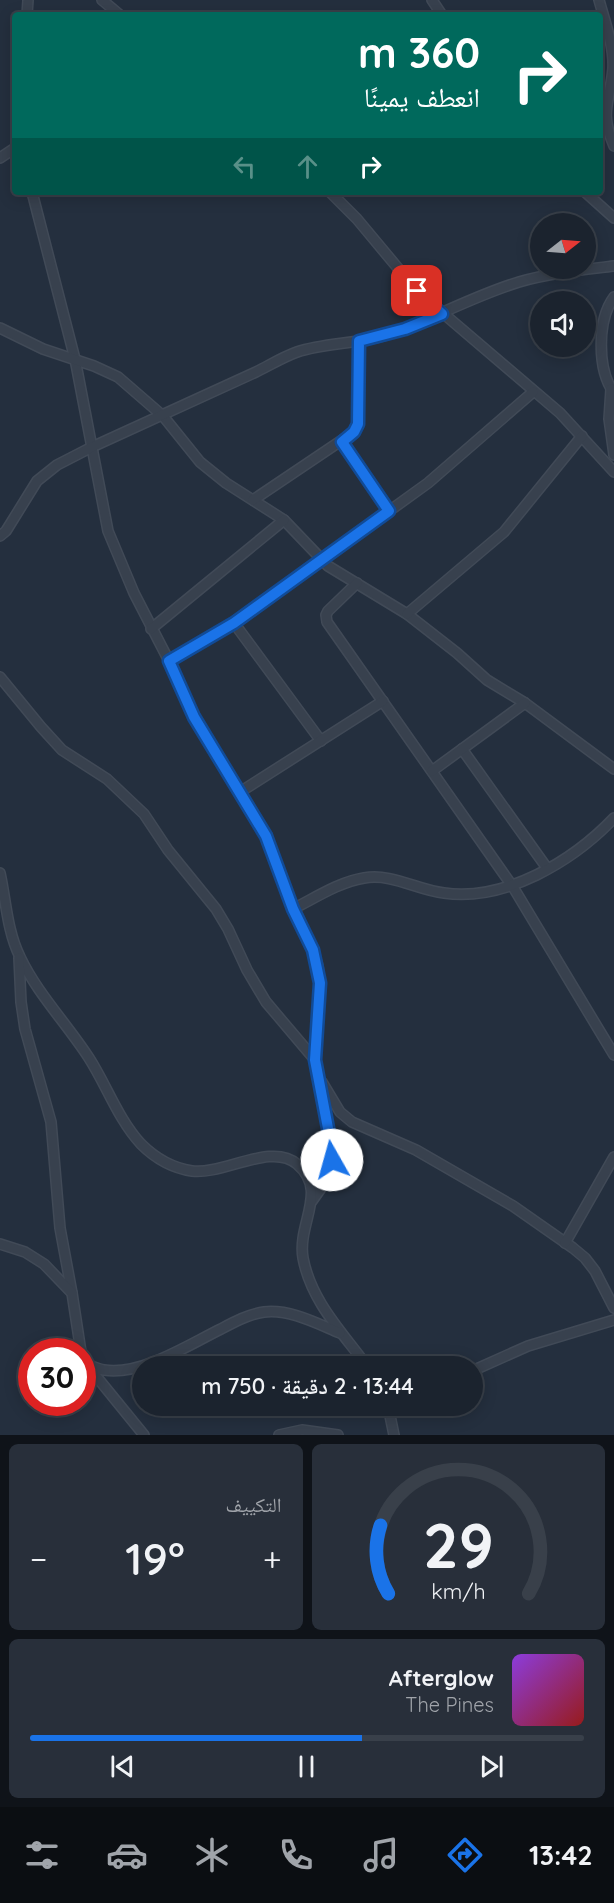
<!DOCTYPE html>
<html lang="ar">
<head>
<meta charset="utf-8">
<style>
  :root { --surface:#1b232e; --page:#282f3a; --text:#f1f3f6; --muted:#a0a4aa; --line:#39404a; --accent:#1a73e8 }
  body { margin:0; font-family:Quicksand,"Noto Naskh Arabic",sans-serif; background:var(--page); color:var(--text); direction:rtl; height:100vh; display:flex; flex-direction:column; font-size:22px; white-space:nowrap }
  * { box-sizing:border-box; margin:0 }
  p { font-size:20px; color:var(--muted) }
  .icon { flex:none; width:33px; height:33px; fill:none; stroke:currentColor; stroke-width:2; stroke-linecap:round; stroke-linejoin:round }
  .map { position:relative; height:1435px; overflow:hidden; direction:ltr }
  .sheet { display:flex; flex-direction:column; gap:9px; padding:9px; background:#0f1319; flex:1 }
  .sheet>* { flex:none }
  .hud { position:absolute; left:12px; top:12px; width:591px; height:183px; border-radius:6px; box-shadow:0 3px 15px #0003,0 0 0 2px var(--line); direction:rtl; background:#00695c; color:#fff; overflow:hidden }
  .needle { width:39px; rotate:73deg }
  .fabs { position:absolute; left:530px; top:213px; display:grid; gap:12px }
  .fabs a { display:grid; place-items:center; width:66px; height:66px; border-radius:50%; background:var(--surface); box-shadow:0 3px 15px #0003,0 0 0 2px var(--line); font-size:30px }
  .speed { position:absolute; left:18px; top:1338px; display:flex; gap:12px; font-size:30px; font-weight:700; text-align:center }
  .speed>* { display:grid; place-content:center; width:78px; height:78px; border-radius:50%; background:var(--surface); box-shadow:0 3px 15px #0003,0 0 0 2px var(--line); line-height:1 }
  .speed .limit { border:9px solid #d22; background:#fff; color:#111 }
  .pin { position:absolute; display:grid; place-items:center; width:51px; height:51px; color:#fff; margin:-26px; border-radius:12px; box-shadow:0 3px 9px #0006 }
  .me { position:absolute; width:66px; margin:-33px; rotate:353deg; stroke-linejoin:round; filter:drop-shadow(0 0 4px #0008) }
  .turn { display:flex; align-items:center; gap:21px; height:126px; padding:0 24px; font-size:27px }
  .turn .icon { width:78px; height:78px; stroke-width:2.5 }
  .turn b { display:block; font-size:42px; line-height:51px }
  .lanes { display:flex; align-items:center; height:57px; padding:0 24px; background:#0003; justify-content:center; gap:30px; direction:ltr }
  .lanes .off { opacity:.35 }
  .big { font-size:45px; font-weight:600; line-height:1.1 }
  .sheet .tile { flex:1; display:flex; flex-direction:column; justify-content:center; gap:9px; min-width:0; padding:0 21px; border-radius:9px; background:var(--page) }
  .sheet .dial { align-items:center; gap:0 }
  .dial svg { height:156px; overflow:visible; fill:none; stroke:var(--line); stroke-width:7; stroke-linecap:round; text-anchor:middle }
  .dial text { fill:var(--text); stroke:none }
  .song { display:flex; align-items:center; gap:18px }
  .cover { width:72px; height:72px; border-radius:9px; background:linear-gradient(135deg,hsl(270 70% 55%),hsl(0 70% 35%)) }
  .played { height:6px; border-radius:3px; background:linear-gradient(90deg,var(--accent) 60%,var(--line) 60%) }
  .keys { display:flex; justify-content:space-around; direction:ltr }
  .heat { display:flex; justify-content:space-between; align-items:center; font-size:33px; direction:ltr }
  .sheet .tiles { flex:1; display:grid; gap:9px; grid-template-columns:1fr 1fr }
  .tile:last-child { grid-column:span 2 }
  .trip { position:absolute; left:132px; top:1356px; width:351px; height:60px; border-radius:30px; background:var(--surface); box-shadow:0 3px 15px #0003,0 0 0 2px var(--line); font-weight:600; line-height:60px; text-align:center; direction:rtl }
  .menu { display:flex; height:96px; justify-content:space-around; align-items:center; background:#0b0e12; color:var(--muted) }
  .menu .icon { width:42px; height:42px }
  .menu .active { color:var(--accent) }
  .menu b { font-size:27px; color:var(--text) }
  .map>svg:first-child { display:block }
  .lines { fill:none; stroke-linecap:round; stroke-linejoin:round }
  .minor-casing { stroke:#414a57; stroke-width:12 }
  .minor { stroke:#38414e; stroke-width:9 }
  .route-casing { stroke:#114b97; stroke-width:15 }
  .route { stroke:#1a73e8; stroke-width:10 }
</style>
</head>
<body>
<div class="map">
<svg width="614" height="1435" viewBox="0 0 614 1435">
  <rect width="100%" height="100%" fill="#242f3e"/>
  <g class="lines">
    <defs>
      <g id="minor">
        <path d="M102,0L120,15"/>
        <path d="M432,0L442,15"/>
        <path d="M599,0C605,22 614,46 613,68C610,103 599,111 614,146"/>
        <path d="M27,15L28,0"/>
        <path d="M0,158L15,148"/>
        <path d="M32,192L75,359L108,531L134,593L169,661L194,717L266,835L283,883L313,950L318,966L320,983L315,1060L331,1145L332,1160L329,1177L312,1201"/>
        <path d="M330,192L357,219L417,291L560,413L614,472"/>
        <path d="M585,192L614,218"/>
        <path d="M614,297C597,320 597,370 614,393"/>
        <path d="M0,328L43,349L94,366L118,377L163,416L200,462L226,483L284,520L328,566L407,614L457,653L487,680L525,703L614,769"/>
        <path d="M611,389L609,419L614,455"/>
        <path d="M342,442L389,511"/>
        <path d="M253,500L354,432L358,424L359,341"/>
        <path d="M0,536L6,531L37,481L57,465L92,447L256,372C270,365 283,357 297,352C324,343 355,344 383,336C430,321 472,296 519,282C550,273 582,270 614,266"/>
        <path d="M357,583L328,611L326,615L327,622L513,887L614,1055"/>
        <path d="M407,614L504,532L582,436"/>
        <path d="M234,623L321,741"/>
        <path d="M151,629L284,520"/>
        <path d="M169,661L234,623L428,483L533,392"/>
        <path d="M0,677L41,727L62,750L107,779L144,814L168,850L216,909L228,929L247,970L266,1002L316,1061"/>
        <path d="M462,749L547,868"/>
        <path d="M432,771L525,703"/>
        <path d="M240,792L383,701"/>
        <path d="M0,873C6,900 7,931 20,957C37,993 67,1024 89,1058C107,1086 118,1119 141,1144C155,1158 172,1168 192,1171C223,1175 272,1142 297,1164C329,1191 297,1223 303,1258C311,1301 342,1332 367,1366"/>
        <path d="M293,909C315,898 339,882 364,878C392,873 417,890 444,893C505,902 573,861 614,818"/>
        <path d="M19,958L21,1002L25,1029L51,1122L60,1228L72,1293"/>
        <path d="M322,1082L340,1112L352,1122L416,1150L513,1206L573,1248L585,1258L595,1271L614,1308"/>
        <path d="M565,1243L614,1157"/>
        <path d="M0,1244L25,1252L44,1264L72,1293L81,1352"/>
        <path d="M86,1364C92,1366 98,1369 104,1370C141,1376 188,1345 221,1329C234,1322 249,1314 264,1312C290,1309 316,1323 340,1333"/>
        <path d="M87,1365L144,1435"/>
        <path d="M472,1371L528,1346L614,1320"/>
        <path d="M388,1406L394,1435"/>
        <path d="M391,1411L402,1406"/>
        <path d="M279,1435L302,1430L338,1435"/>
      </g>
    </defs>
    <use href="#minor" class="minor-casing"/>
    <use href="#minor" class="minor"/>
  </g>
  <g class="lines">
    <defs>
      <path id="route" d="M332,1160L331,1144L315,1060L320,983L313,950L293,909L266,836L194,717L169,661L234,623L389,511L342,442L354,432L358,424L359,341L405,329L442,314L417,291"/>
    </defs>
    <use href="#route" class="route-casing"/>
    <use href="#route" class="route"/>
  </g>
</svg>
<div class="fabs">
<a><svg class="needle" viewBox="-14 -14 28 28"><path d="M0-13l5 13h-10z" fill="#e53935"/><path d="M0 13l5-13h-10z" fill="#a0a4aa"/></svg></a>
<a><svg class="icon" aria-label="sound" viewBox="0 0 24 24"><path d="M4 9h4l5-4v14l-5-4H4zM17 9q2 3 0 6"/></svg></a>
</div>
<div class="speed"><div class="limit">30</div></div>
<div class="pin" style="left:417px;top:291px;background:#d93025"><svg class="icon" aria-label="arrive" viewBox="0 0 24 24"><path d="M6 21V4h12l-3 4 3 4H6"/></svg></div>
<svg class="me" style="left:332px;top:1160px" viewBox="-20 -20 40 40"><circle r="19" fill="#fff"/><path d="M0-13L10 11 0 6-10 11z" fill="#1a73e8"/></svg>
<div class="trip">13:44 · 2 دقيقة · 750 m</div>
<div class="hud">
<div class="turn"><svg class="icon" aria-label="right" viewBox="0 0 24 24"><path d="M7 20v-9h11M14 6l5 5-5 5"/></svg><div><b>360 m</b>انعطف يمينًا</div></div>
<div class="lanes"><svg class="icon off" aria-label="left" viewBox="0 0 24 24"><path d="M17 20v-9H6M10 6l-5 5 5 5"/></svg><svg class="icon off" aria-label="ahead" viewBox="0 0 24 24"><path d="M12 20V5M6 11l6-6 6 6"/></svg><svg class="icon" aria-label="right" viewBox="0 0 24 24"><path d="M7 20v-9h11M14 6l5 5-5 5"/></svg></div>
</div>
</div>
<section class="sheet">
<div class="tiles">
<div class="tile dial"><svg viewBox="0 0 100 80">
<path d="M14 69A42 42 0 1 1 86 69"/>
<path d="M14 69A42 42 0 0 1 10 34" stroke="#1a73e8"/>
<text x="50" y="56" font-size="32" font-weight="700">29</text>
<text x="50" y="72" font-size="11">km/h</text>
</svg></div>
<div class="tile"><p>التكييف</p>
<div class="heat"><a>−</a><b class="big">19°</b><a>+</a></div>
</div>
<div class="tile">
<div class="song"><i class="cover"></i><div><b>Afterglow</b><p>The Pines</p></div></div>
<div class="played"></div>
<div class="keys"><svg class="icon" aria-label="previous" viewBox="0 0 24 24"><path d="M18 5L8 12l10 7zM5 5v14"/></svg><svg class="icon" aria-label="pause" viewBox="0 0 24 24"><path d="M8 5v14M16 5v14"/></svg><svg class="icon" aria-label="next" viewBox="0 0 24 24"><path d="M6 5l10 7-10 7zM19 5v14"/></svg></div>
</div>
</div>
</section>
<nav class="menu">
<b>13:42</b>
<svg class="icon active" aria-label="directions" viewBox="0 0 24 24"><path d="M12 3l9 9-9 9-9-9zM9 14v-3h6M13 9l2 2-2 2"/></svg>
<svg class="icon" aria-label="music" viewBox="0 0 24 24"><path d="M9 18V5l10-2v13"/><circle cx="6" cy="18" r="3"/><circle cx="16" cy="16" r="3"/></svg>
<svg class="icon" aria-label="phone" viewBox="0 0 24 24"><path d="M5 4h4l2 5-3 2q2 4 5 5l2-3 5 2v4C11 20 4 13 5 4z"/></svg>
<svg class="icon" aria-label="climate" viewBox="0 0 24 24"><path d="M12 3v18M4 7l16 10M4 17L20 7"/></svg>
<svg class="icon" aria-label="car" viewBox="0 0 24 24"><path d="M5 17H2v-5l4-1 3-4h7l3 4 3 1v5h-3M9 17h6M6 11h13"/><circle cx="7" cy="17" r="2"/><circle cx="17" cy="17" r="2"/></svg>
<svg class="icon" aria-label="filters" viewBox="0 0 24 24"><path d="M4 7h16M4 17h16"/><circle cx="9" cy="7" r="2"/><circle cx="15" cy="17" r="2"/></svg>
</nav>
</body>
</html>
